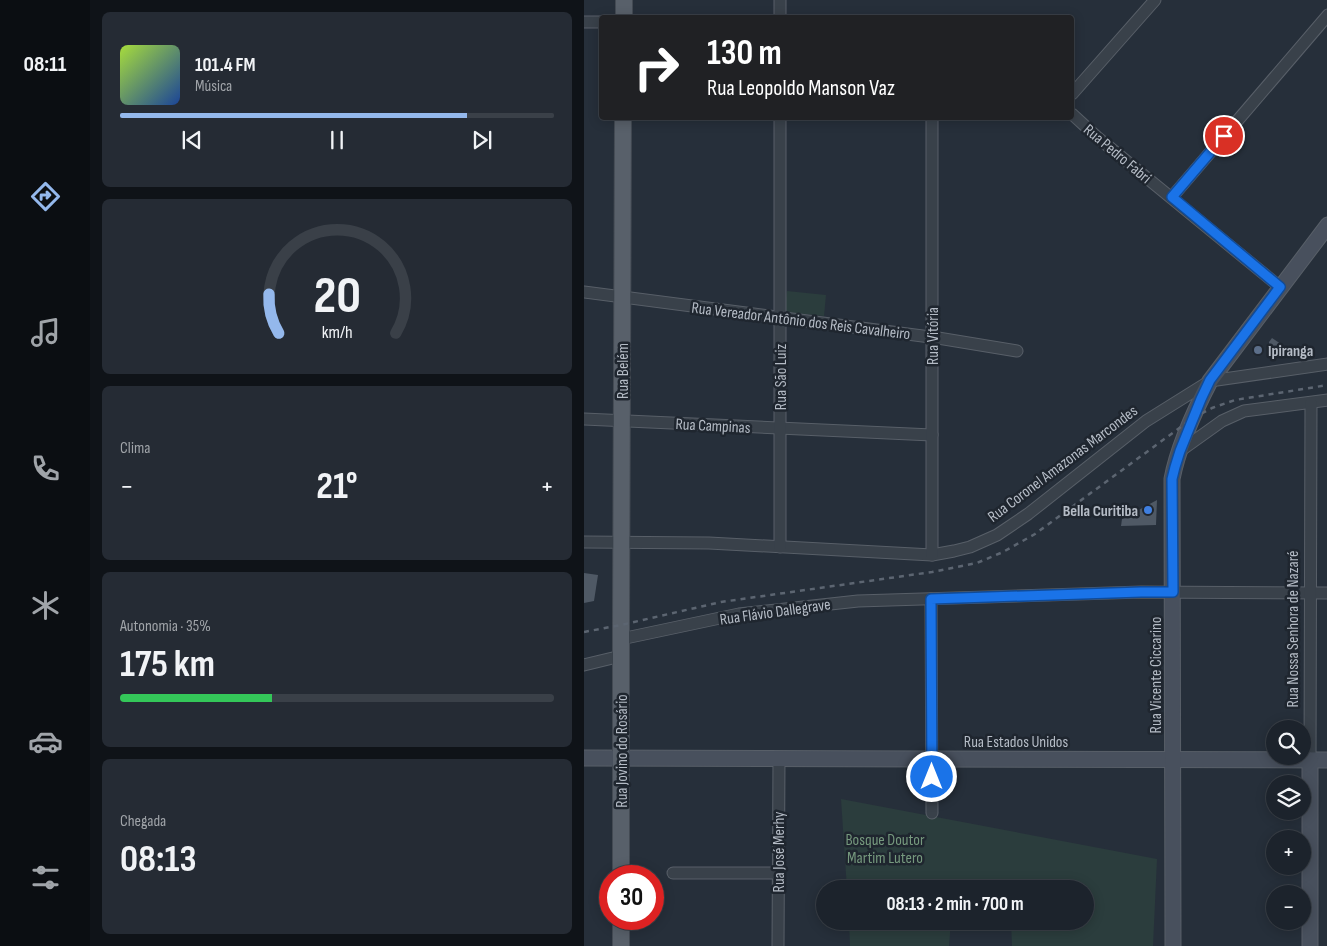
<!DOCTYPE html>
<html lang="pt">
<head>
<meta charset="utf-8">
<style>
  :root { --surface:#1c232c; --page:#252b34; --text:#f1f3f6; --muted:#a0a4a9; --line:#3a4048; --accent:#94b8ec }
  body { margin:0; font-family:"Sofia Sans Condensed",sans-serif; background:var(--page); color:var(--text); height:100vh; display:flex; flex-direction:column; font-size:19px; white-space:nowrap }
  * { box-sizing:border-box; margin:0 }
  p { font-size:16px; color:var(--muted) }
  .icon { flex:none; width:28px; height:28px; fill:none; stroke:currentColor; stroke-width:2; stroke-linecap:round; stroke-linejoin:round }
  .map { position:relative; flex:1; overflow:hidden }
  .panel { display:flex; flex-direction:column; gap:12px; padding:12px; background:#0f1318; width:494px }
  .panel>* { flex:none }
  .hud { position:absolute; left:15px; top:15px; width:475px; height:105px; border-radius:5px; box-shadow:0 2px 12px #0003,0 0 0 1px var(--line); background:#202124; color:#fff; overflow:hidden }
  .controls { position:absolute; left:682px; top:720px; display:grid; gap:10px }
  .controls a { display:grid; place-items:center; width:45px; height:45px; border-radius:50%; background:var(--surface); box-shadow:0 2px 12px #0003,0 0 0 1px var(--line); font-size:25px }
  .speed { position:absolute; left:15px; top:865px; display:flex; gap:10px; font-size:25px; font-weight:700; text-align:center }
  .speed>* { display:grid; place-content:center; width:65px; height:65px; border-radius:50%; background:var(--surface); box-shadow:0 2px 12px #0003,0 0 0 1px var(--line); line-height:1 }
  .speed .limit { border:8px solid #d22; background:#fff; color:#111 }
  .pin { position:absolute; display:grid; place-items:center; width:42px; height:42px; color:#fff; margin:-21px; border:2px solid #fff; border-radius:50%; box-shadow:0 1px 5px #0007 }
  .me { position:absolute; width:55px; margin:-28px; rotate:0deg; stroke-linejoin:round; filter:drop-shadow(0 0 4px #0008) }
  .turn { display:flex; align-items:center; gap:18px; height:105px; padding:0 25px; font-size:22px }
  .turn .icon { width:65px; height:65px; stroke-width:2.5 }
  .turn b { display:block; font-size:35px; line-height:42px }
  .big { font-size:38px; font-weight:700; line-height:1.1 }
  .panel .widget { flex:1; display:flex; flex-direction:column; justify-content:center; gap:8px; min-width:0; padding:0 18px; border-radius:8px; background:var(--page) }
  .panel .dial { align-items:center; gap:0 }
  .dial svg { height:130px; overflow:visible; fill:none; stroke:var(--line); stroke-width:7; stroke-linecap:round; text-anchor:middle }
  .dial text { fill:var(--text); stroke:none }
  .song { display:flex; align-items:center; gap:15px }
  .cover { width:60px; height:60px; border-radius:8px; background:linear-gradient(135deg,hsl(80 70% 55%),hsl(220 70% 35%)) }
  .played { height:5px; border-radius:2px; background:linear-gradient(90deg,var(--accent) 80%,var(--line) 80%) }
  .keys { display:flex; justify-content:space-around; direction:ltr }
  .heat { display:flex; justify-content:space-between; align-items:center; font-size:28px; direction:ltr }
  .charge { height:8px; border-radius:4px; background:linear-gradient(90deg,#34c759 35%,var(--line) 0) }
  .trip { position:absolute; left:232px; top:880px; width:278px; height:50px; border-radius:25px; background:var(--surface); box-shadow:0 2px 12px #0003,0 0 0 1px var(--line); font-weight:700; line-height:50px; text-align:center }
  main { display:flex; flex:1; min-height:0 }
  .dock { display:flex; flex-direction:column; width:90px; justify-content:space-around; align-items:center; background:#0b0e12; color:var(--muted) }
  .dock .icon { width:35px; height:35px }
  .dock .current { color:var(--accent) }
  .dock b { font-size:22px; color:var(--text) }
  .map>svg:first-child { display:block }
  .green { fill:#2b3d3d }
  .building { fill:#4f5965 }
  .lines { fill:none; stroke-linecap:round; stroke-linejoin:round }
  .street-casing { stroke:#585f68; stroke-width:13 }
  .secondary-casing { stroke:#585f68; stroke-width:17 }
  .primary-casing { stroke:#434a53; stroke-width:18 }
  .street { stroke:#39414a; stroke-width:11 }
  .secondary { stroke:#48505d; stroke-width:15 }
  .primary { stroke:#58606a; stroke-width:16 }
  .rail { stroke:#5c6571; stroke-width:2.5; stroke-dasharray:5 5; stroke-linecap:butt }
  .route-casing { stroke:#114b97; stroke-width:12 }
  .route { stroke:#1a73e8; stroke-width:9 }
  .service-dot { fill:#5c6f8a; stroke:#1f262f; stroke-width:2 }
  .shop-dot { fill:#3f7fe0; stroke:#1f262f; stroke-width:2 }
  .labels { text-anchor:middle; stroke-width:5; stroke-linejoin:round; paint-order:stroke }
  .street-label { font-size:16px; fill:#b5bcc6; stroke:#1f262f }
  .poi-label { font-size:16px; font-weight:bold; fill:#b5bcc6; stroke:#1f262f; text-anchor:start }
  .park-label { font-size:16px; fill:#76997e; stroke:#1f262f }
</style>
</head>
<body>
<main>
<nav class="dock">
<b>08:11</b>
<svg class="icon current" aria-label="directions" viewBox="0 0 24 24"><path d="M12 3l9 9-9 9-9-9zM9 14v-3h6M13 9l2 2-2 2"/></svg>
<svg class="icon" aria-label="music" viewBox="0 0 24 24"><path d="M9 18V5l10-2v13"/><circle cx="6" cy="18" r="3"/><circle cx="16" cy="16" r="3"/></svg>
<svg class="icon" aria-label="phone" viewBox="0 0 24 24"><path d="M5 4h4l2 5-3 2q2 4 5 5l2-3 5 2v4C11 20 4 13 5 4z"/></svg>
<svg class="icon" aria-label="climate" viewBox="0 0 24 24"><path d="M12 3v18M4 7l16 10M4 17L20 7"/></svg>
<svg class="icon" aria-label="car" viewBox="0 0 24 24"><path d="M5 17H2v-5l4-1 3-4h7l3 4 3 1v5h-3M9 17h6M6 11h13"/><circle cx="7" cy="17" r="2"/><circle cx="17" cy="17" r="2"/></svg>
<svg class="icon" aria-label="filters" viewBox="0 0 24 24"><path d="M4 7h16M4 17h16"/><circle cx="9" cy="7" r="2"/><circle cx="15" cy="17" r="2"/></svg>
</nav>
<section class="panel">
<div class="widget">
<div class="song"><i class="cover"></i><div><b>101.4 FM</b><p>Música</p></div></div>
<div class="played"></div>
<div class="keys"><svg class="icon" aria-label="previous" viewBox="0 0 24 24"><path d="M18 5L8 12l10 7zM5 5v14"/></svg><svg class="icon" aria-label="pause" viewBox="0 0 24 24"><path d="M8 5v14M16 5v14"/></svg><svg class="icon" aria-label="next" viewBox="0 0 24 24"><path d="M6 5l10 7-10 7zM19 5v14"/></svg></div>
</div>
<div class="widget dial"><svg viewBox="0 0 100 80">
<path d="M14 69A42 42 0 1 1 86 69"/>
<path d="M14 69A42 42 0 0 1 8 45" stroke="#94b8ec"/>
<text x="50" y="56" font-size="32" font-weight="700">20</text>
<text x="50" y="72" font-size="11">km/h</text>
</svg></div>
<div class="widget"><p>Clima</p>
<div class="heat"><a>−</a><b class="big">21°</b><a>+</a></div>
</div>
<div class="widget"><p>Autonomia · 35%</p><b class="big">175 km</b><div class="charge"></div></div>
<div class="widget"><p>Chegada</p><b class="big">08:13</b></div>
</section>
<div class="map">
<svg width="744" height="946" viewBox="0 0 744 946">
  <rect width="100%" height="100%" fill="#262f3a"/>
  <g class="green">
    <path d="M203,291L242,295L240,316L200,312Z"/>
    <path d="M257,799L573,859L569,946H428L427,921H501V889H263Z"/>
    <path d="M265,921H367L365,946H266Z"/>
  </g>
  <g class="building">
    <path d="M688,338L697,344L687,357L685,342Z"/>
    <path d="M573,500L572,525L537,526L538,519Z"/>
    <path d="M0,573L14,575L10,601L0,603Z"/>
  </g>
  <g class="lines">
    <defs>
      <g id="street">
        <path d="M196,18V0"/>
        <path d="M0,22H18"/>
        <path d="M488,94L571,0"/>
        <path d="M488,114L513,137L696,287"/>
        <path d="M588,197L744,15"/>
        <path d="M0,292L354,338L433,351"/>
        <path d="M0,419L348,435"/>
        <path d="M596,451L638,421L660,411L744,400"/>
        <path d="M0,542L125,543L348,555L370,551L386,547L413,535L444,514L562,421L626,381L744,364"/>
        <path d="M196,547V118"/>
        <path d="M348,555V118"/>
        <path d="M347,599L348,813"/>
        <path d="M37,639L155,614L274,601L557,592L744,593"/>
        <path d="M0,665L37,656"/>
        <path d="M726,760L727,403"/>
        <path d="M89,873H194"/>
        <path d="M194,946L195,759"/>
      </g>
      <g id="secondary">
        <path d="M0,758L744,760"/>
        <path d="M589,946L588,479C594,447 611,410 626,381L744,225"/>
        <path d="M726,946V760"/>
      </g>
      <g id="primary">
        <path d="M40,18V0"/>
        <path d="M37,876V625L39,118"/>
        <path d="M37,946V919"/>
      </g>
    </defs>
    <use href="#street" class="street-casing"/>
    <use href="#secondary" class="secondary-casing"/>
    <use href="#primary" class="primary-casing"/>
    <use href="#street" class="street"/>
    <use href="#secondary" class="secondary"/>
    <use href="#primary" class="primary"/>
    <path class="rail" d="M0,632L37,625L137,602L348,572L393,563L419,552L451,534L609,418L628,408L651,400L744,385"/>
  </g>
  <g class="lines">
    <defs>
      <path id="route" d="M348,777L347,599L557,592H589L588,479L591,467L596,451L617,399L626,380L696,287L588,197L640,136"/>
    </defs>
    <use href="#route" class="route-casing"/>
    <use href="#route" class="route"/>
  </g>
  <circle class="service-dot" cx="674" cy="350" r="5"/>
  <circle class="shop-dot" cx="564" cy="510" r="5"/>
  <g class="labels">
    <g class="street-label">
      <text transform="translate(534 153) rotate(40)" y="6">Rua Pedro Fabri</text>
      <text transform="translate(217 320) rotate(7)" y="6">Rua Vereador Antônio dos Reis Cavalheiro</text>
      <text transform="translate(348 336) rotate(-90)" y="6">Rua Vitória</text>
      <text transform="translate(38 371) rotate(-90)" y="6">Rua Belém</text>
      <text transform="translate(196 377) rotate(-90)" y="6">Rua São Luiz</text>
      <text transform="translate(129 425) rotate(3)" y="6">Rua Campinas</text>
      <text transform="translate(478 463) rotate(-37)" y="6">Rua Coronel Amazonas Marcondes</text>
      <text transform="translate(191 611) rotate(-8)" y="6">Rua Flávio Dallegrave</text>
      <text transform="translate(708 629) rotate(-90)" y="6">Rua Nossa Senhora de Nazaré</text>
      <text transform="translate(571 675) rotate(-90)" y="6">Rua Vicente Ciccarino</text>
      <text x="432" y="747">Rua Estados Unidos</text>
      <text transform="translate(37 751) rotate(-90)" y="6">Rua Jovino do Rosário</text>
      <text transform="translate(194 852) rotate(-90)" y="6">Rua José Merhy</text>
    </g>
    <g class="poi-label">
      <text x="684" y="356">Ipiranga</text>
      <text x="554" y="516" text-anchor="end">Bella Curitiba</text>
    </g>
    <g class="park-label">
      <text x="301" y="845">Bosque Doutor<tspan x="301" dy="18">Martim Lutero</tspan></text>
    </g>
  </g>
</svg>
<div class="controls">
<a><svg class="icon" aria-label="search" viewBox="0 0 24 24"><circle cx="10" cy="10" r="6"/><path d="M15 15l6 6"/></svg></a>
<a><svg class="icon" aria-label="layers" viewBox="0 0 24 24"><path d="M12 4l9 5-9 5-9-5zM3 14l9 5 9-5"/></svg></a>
<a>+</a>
<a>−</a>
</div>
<div class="speed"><div class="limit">30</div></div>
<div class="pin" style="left:640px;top:136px;background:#d93025"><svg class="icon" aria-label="arrive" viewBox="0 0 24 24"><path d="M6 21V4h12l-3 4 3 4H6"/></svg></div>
<svg class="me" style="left:348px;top:777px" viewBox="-20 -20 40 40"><circle r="17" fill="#1a73e8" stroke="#fff" stroke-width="3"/><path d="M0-11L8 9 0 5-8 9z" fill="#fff"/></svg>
<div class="trip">08:13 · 2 min · 700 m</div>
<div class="hud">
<div class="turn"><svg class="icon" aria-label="right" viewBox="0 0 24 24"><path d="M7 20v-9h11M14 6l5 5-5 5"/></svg><div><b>130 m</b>Rua Leopoldo Manson Vaz</div></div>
</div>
</div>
</main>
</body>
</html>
